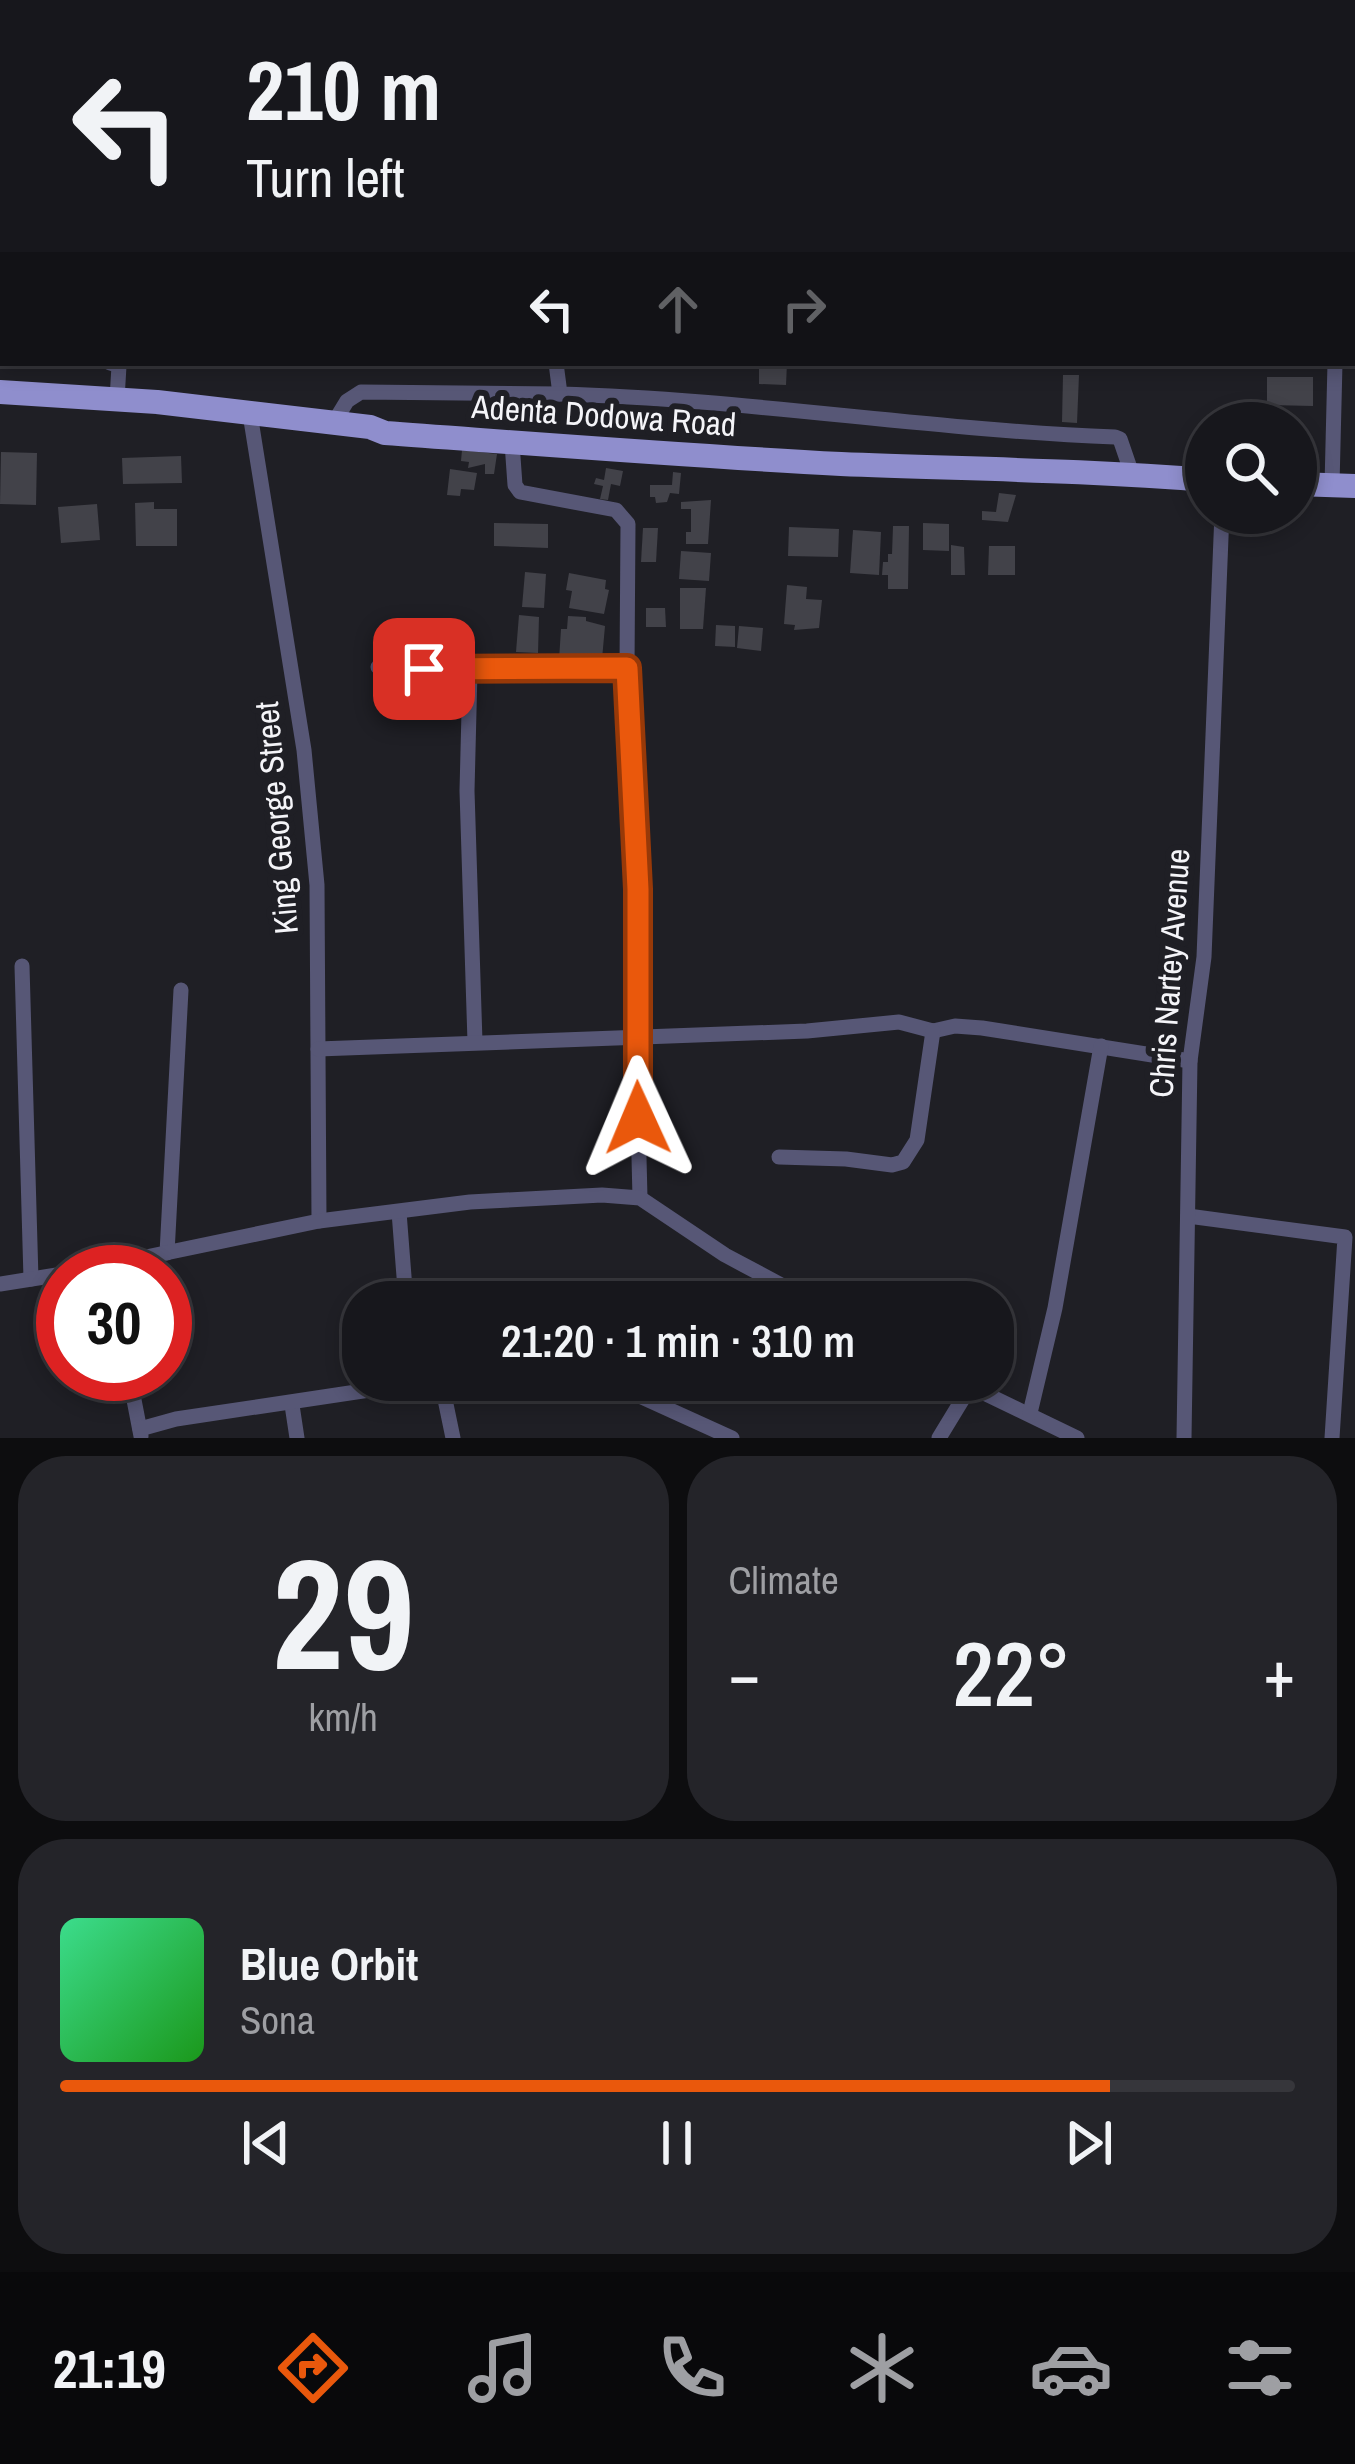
<!DOCTYPE html>
<html lang="en">
<head>
<meta charset="utf-8">
<style>
  :root { --surface:#17171c; --page:#242429; --text:#f1f3f6; --muted:#9e9fa3; --line:#36363b; --accent:#ea580c }
  body { margin:0; font-family:"Archivo Narrow",sans-serif; background:var(--page); color:var(--text); height:100vh; display:flex; flex-direction:column; font-size:45px; white-space:nowrap }
  * { box-sizing:border-box; margin:0 }
  p { font-size:39px; color:var(--muted) }
  .icon { flex:none; width:66px; height:66px; fill:none; stroke:currentColor; stroke-width:2; stroke-linecap:round; stroke-linejoin:round }
  .map { position:relative; height:1438px; overflow:hidden }
  .drawer { display:flex; flex-direction:column; gap:18px; padding:18px; background:#0d0d0f; flex:1 }
  .drawer>* { flex:none }
  .guide { position:absolute; left:0px; top:0px; width:1356px; height:366px; box-shadow:0 6px 18px #0003,0 0 0 3px var(--line); background:#17171c; color:var(--text); overflow:hidden }
  .controls { position:absolute; left:1185px; top:402px; display:grid; gap:24px }
  .controls a { display:grid; place-items:center; width:132px; height:132px; border-radius:50%; background:var(--surface); box-shadow:0 6px 18px #0003,0 0 0 3px var(--line); font-size:60px }
  .speed { position:absolute; left:36px; top:1245px; display:flex; gap:24px; font-size:60px; font-weight:700; text-align:center }
  .speed>* { display:grid; place-content:center; width:156px; height:156px; border-radius:50%; background:var(--surface); box-shadow:0 6px 18px #0003,0 0 0 3px var(--line); line-height:1 }
  .speed .limit { border:18px solid #d22; background:#fff; color:#111 }
  .pin { position:absolute; display:grid; place-items:center; width:102px; height:102px; color:#fff; margin:-51px; border-radius:24px; box-shadow:0 6px 18px #0006 }
  .me { position:absolute; width:132px; margin:-66px; rotate:359deg; stroke-linejoin:round; filter:drop-shadow(0 0 9px #0008) }
  .turn { display:flex; align-items:center; gap:42px; height:252px; padding:0 48px; font-size:54px }
  .turn .icon { width:156px; height:156px; stroke-width:2.5 }
  .turn b { display:block; font-size:84px; line-height:102px }
  .lanes { display:flex; align-items:center; height:114px; padding:0 48px; background:#0003; justify-content:center; gap:60px; direction:ltr }
  .lanes .off { opacity:.35 }
  .big { font-size:90px; font-weight:600; line-height:1.1 }
  .drawer .tile { flex:1; display:flex; flex-direction:column; justify-content:center; gap:18px; min-width:0; padding:0 42px; border-radius:48px; background:var(--page) }
  .drawer .dial { align-items:center; gap:0 }
  .dial b { font-size:156px; line-height:1 }
  .song { display:flex; align-items:center; gap:36px }
  .cover { width:144px; height:144px; border-radius:18px; background:linear-gradient(135deg,hsl(150 70% 55%),hsl(120 70% 35%)) }
  .played { height:12px; border-radius:6px; background:linear-gradient(90deg,var(--accent) 85%,var(--line) 85%) }
  .keys { display:flex; justify-content:space-around; direction:ltr }
  .heat { display:flex; justify-content:space-between; align-items:center; font-size:66px; direction:ltr }
  .drawer .tiles { flex:1; display:grid; gap:18px; grid-template-columns:1fr 1fr }
  .tile:last-child { grid-column:span 2 }
  .trip { position:absolute; left:342px; top:1281px; width:672px; height:120px; border-radius:48px; background:var(--surface); box-shadow:0 6px 18px #0003,0 0 0 3px var(--line); font-weight:600; line-height:120px; text-align:center }
  .tab-bar { display:flex; height:192px; justify-content:space-around; align-items:center; background:#09090b; color:var(--muted) }
  .tab-bar .icon { width:84px; height:84px }
  .tab-bar .active { color:var(--accent) }
  .tab-bar b { font-size:54px; color:var(--text) }
  .map>svg:first-child { display:block }
  .building { fill:#424249 }
  .lines { fill:none; stroke-linecap:round; stroke-linejoin:round }
  .minor { stroke:#575776; stroke-width:15 }
  .primary { stroke:#8f8ecd; stroke-width:24 }
  .route-casing { stroke:#983908; stroke-width:30 }
  .route { stroke:#ea580c; stroke-width:21 }
  .labels { text-anchor:middle; stroke-width:12; stroke-linejoin:round; paint-order:stroke }
  .street-label { font-size:33px; fill:#f4f4f8; stroke:#1f1f25 }
</style>
</head>
<body>
<div class="map">
<svg width="1355" height="1438" viewBox="0 0 1355 1438">
  <rect width="100%" height="100%" fill="#1f1f25"/>
  <g class="building">
    <path d="M759,363H787L786,385L759,384Z"/>
    <path d="M1063,375H1079L1077,423L1062,422Z"/>
    <path d="M1267,377H1313V406L1267,405Z"/>
    <path d="M462,450L497,454L494,474H485V464L468,468L469,462L461,461Z"/>
    <path d="M1,452L37,453L36,505L0,504Z"/>
    <path d="M181,456L182,483L123,484L122,458Z"/>
    <path d="M606,468L623,471L620,486L611,484L608,500L600,499L603,486L594,484L596,478L604,480Z"/>
    <path d="M450,469L477,473L474,490L461,489L460,496L447,495Z"/>
    <path d="M673,472L681,473L679,494L670,493L667,502L656,503L655,497H650V485H672Z"/>
    <path d="M999,493L1016,495L1008,522L982,520V511L996,512Z"/>
    <path d="M711,500L708,544H686V532H691V509H681V502Z"/>
    <path d="M154,502V509H177V546H136L135,503Z"/>
    <path d="M97,504L100,540L61,543L58,507Z"/>
    <path d="M494,523L548,524V548L494,546Z"/>
    <path d="M923,523L949,524V551L923,550Z"/>
    <path d="M893,526H909L908,589H888V575H882L883,562H888V554H892Z"/>
    <path d="M789,527L839,529L838,557L788,556Z"/>
    <path d="M643,528H658L656,562H641Z"/>
    <path d="M853,530L881,532L879,575L850,573Z"/>
    <path d="M951,545L964,547L965,575H951Z"/>
    <path d="M989,546H1015V575H988Z"/>
    <path d="M681,551L711,553L709,581L679,579Z"/>
    <path d="M525,572L546,574L544,608L522,607Z"/>
    <path d="M569,573L606,580L605,589L609,590L604,614L569,608L572,591L566,590Z"/>
    <path d="M787,585L807,587L806,599L822,600L819,628L794,630L795,625L784,624Z"/>
    <path d="M680,588H706L703,629H680Z"/>
    <path d="M646,608H665L666,627H646Z"/>
    <path d="M519,615L539,617L538,653L516,652Z"/>
    <path d="M568,616L586,617V621L605,626L602,659L585,657V663L559,660L561,629H567Z"/>
    <path d="M716,625L735,626V647L715,646Z"/>
    <path d="M739,626L763,628L761,651L737,648Z"/>
  </g>
  <g class="lines">
    <g class="minor">
      <path d="M164,0L176,3"/>
      <path d="M204,0L207,3"/>
      <path d="M341,0L492,3"/>
      <path d="M18,3L19,0"/>
      <path d="M246,3L271,0"/>
      <path d="M929,3V0"/>
      <path d="M1263,3V0"/>
      <path d="M0,72L3,60"/>
      <path d="M1353,147H1355"/>
      <path d="M0,346H3"/>
      <path d="M110,363L119,366L117,399"/>
      <path d="M556,363L560,394C746,399 929,430 1115,437L1120,439L1132,474"/>
      <path d="M250,414L304,750L317,885L319,1221"/>
      <path d="M333,424L347,401L361,392L560,394"/>
      <path d="M512,443L515,485L520,492L616,510L628,524L627,668L631,819L638,889L636,1036L640,1198"/>
      <path d="M1332,485L1335,363"/>
      <path d="M378,667L470,671L627,668"/>
      <path d="M470,671L467,791L475,1042"/>
      <path d="M22,966L31,1279"/>
      <path d="M318,1049L807,1031L899,1022L933,1031L955,1026L982,1028L1190,1061"/>
      <path d="M779,1157L846,1159L892,1165L903,1162L917,1140L933,1031"/>
      <path d="M399,1212L406,1302"/>
      <path d="M1188,1216L1345,1237L1332,1438"/>
      <path d="M167,1253L181,990"/>
      <path d="M74,1272L319,1221L470,1202L602,1195L640,1198L725,1255L813,1302"/>
      <path d="M0,1284L63,1274"/>
      <path d="M129,1374L141,1436"/>
      <path d="M441,1380L453,1438"/>
      <path d="M579,1380L635,1394L732,1438"/>
      <path d="M957,1380L1077,1438"/>
      <path d="M292,1405L297,1438"/>
      <path d="M1030,1413L1055,1308L1101,1046"/>
      <path d="M140,1429L176,1419L436,1380"/>
      <path d="M939,1438L970,1387"/>
      <path d="M1184,1438L1190,1061L1204,957L1222,513"/>
    </g>
    <g class="primary">
      <path d="M0,392L157,402L370,427L385,433C537,444 689,456 841,464C963,469 1084,470 1206,480"/>
      <path d="M1296,484L1355,486"/>
    </g>
  </g>
  <g class="lines">
    <defs>
      <path id="route" d="M424,669L627,668L638,889V1118"/>
    </defs>
    <use href="#route" class="route-casing"/>
    <use href="#route" class="route"/>
  </g>
  <g class="labels">
    <g class="street-label">
      <text transform="translate(604 415) rotate(4)" y="12">Adenta Dodowa Road</text>
      <text transform="translate(276 818) rotate(-95)" y="12">King George Street</text>
      <text transform="translate(1169 973) rotate(-86)" y="12">Chris Nartey Avenue</text>
    </g>
  </g>
</svg>
<div class="controls">
<a><svg class="icon" aria-label="search" viewBox="0 0 24 24"><circle cx="10" cy="10" r="6"/><path d="M15 15l6 6"/></svg></a>
</div>
<div class="speed"><div class="limit">30</div></div>
<div class="pin" style="left:424px;top:669px;background:#d93025"><svg class="icon" aria-label="arrive" viewBox="0 0 24 24"><path d="M6 21V4h12l-3 4 3 4H6"/></svg></div>
<svg class="me" style="left:638px;top:1118px" viewBox="-20 -20 40 40"><path d="M0-17L14 15 0 8-14 15z" fill="#ea580c" stroke="#fff" stroke-width="4"/></svg>
<div class="trip">21:20 · 1 min · 310 m</div>
<div class="guide">
<div class="turn"><svg class="icon" aria-label="left" viewBox="0 0 24 24"><path d="M17 20v-9H6M10 6l-5 5 5 5"/></svg><div><b>210 m</b>Turn left</div></div>
<div class="lanes"><svg class="icon" aria-label="left" viewBox="0 0 24 24"><path d="M17 20v-9H6M10 6l-5 5 5 5"/></svg><svg class="icon off" aria-label="ahead" viewBox="0 0 24 24"><path d="M12 20V5M6 11l6-6 6 6"/></svg><svg class="icon off" aria-label="right" viewBox="0 0 24 24"><path d="M7 20v-9h11M14 6l5 5-5 5"/></svg></div>
</div>
</div>
<section class="drawer">
<div class="tiles">
<div class="tile dial"><b>29</b><p>km/h</p></div>
<div class="tile"><p>Climate</p>
<div class="heat"><a>−</a><b class="big">22°</b><a>+</a></div>
</div>
<div class="tile">
<div class="song"><i class="cover"></i><div><b>Blue Orbit</b><p>Sona</p></div></div>
<div class="played"></div>
<div class="keys"><svg class="icon" aria-label="previous" viewBox="0 0 24 24"><path d="M18 5L8 12l10 7zM5 5v14"/></svg><svg class="icon" aria-label="pause" viewBox="0 0 24 24"><path d="M8 5v14M16 5v14"/></svg><svg class="icon" aria-label="next" viewBox="0 0 24 24"><path d="M6 5l10 7-10 7zM19 5v14"/></svg></div>
</div>
</div>
</section>
<nav class="tab-bar">
<b>21:19</b>
<svg class="icon active" aria-label="directions" viewBox="0 0 24 24"><path d="M12 3l9 9-9 9-9-9zM9 14v-3h6M13 9l2 2-2 2"/></svg>
<svg class="icon" aria-label="music" viewBox="0 0 24 24"><path d="M9 18V5l10-2v13"/><circle cx="6" cy="18" r="3"/><circle cx="16" cy="16" r="3"/></svg>
<svg class="icon" aria-label="phone" viewBox="0 0 24 24"><path d="M5 4h4l2 5-3 2q2 4 5 5l2-3 5 2v4C11 20 4 13 5 4z"/></svg>
<svg class="icon" aria-label="climate" viewBox="0 0 24 24"><path d="M12 3v18M4 7l16 10M4 17L20 7"/></svg>
<svg class="icon" aria-label="car" viewBox="0 0 24 24"><path d="M5 17H2v-5l4-1 3-4h7l3 4 3 1v5h-3M9 17h6M6 11h13"/><circle cx="7" cy="17" r="2"/><circle cx="17" cy="17" r="2"/></svg>
<svg class="icon" aria-label="filters" viewBox="0 0 24 24"><path d="M4 7h16M4 17h16"/><circle cx="9" cy="7" r="2"/><circle cx="15" cy="17" r="2"/></svg>
</nav>
</body>
</html>
